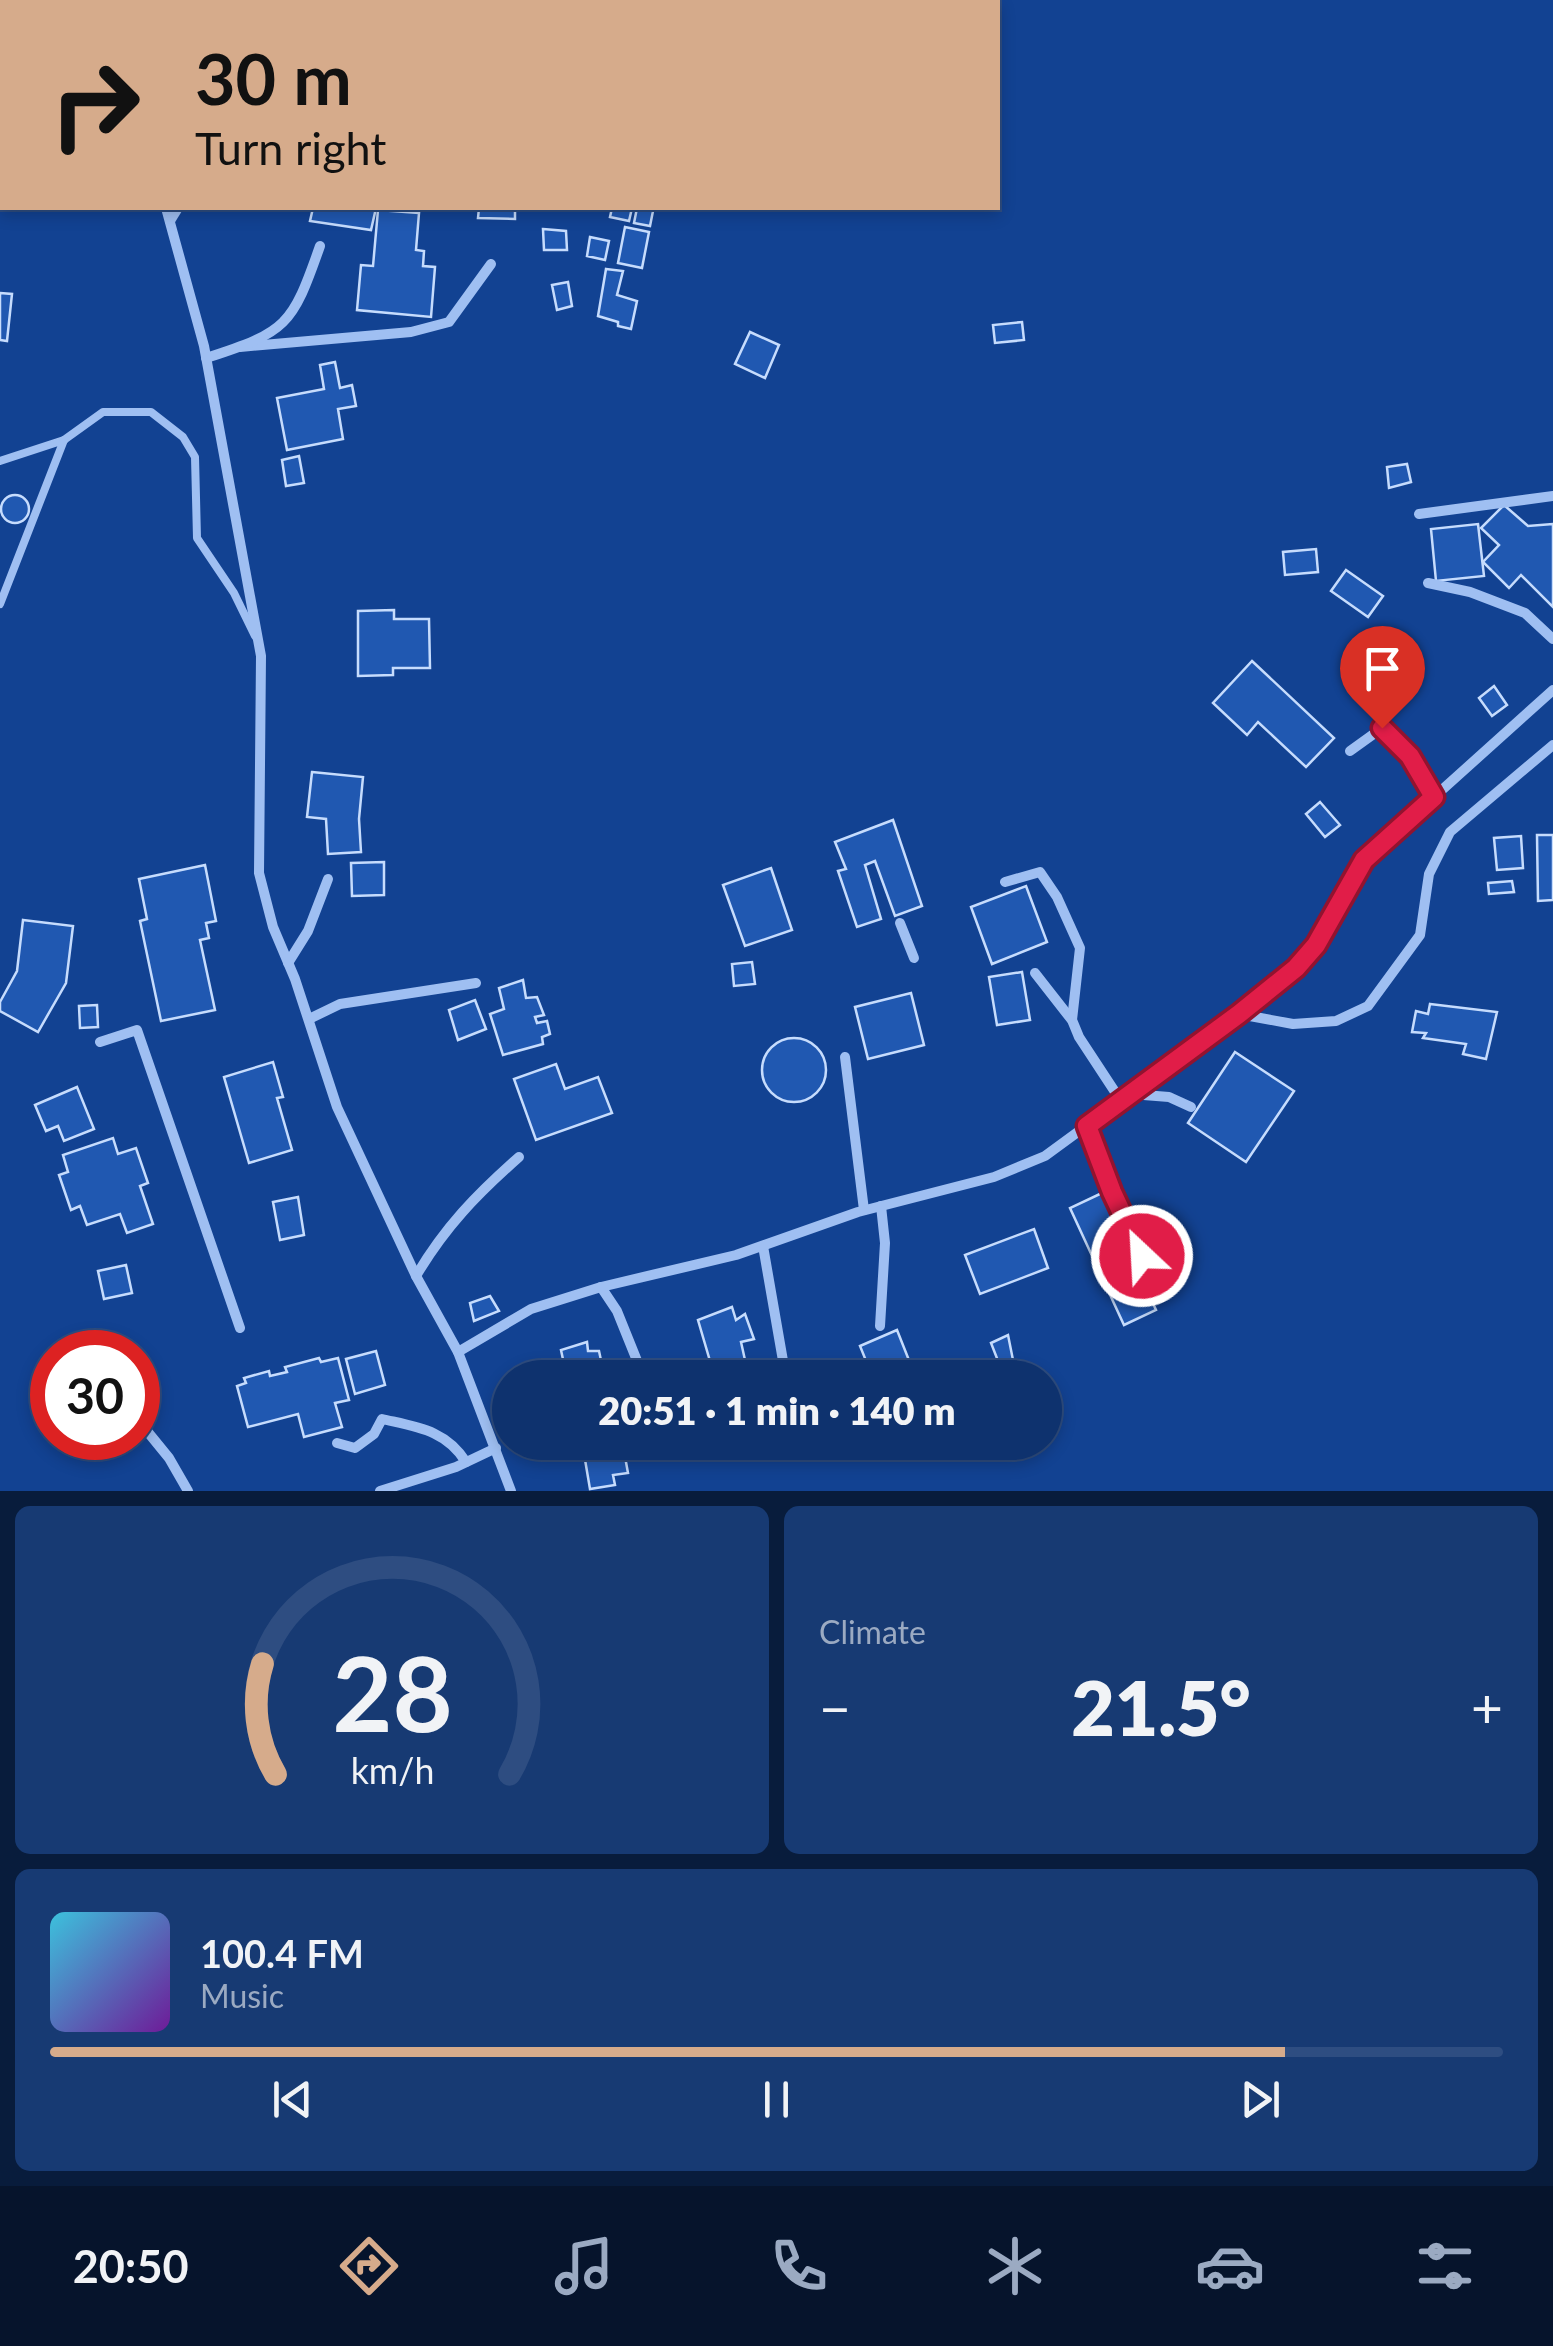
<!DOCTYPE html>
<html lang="en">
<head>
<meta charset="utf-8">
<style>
  :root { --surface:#0e326e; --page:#173a73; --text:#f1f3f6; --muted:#9baac2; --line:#2e4d81; --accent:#d6ab8b }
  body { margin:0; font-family:Lato,sans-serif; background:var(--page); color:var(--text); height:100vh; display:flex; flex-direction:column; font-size:38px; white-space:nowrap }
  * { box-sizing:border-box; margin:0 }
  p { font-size:32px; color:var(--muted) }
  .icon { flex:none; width:55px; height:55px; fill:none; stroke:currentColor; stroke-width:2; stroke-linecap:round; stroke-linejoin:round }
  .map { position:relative; height:1491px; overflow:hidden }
  .side { display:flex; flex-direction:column; gap:15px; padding:15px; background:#081c3c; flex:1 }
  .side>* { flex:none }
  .guide { position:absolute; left:0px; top:0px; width:1000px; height:210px; box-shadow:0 5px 15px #0003,0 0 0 2px var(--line); background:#d6ab8b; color:#111; overflow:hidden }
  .speed { position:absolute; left:30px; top:1330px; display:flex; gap:20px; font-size:50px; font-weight:700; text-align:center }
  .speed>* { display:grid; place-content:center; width:130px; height:130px; border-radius:50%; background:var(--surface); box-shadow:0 5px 15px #0003,0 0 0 2px var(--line); line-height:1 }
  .speed .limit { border:15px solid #d22; background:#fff; color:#111 }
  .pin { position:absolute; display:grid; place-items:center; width:85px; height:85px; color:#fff; margin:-102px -42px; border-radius:50% 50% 50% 0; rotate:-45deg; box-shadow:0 0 10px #0007 }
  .pin .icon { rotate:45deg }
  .me { position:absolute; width:110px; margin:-55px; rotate:335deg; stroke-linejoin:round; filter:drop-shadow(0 0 8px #0008) }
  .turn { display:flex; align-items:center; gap:35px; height:210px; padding:0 30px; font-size:45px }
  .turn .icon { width:130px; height:130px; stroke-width:2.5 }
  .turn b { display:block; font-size:70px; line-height:85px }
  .big { font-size:75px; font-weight:800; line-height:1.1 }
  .side .tile { flex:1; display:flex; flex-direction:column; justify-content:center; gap:15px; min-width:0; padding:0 35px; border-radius:15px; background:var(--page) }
  .side .dial { align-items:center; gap:0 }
  .dial svg { height:260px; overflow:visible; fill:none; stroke:var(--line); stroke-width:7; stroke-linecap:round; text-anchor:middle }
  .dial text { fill:var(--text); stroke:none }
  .song { display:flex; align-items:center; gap:30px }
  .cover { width:120px; height:120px; border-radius:15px; background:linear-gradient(135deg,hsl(190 70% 55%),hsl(280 70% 35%)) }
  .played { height:10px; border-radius:5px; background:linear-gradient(90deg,var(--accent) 85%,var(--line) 85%) }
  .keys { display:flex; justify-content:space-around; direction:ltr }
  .heat { display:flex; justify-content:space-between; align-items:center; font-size:55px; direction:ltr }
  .side .tiles { flex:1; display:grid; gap:15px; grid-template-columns:1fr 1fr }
  .tile:last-child { grid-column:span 2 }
  .trip { position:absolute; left:492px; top:1360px; width:570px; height:100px; border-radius:50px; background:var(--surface); box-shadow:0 5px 15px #0003,0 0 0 2px var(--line); font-weight:800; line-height:100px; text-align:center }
  .tabs { display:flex; height:160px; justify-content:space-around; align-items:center; background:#06142c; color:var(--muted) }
  .tabs .icon { width:70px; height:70px }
  .tabs .active { color:var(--accent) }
  .tabs b { font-size:45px; color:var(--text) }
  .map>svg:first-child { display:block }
  .building { fill:#2058b1; stroke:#c6dcfd; stroke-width:2.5 }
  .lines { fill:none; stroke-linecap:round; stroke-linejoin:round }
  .lane { stroke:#9fbff2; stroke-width:8 }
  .street { stroke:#9fbff2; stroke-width:10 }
  .route-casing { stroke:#92132f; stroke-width:25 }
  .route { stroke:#e11d48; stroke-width:18 }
</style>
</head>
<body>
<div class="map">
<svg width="1553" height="1491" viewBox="0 0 1553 1491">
  <rect width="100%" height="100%" fill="#124292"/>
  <g class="building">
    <path d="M7,0H100L7,2Z"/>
    <path d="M313,208H376L371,230L310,221Z"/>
    <path d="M479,208H515V219L478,218Z"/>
    <path d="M612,208H632L629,221L610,217Z"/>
    <path d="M637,208L653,211L650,226L634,223Z"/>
    <path d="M378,210L419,213L416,250L424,251L423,266L435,267L431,317L357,310L361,265L373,266Z"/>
    <path d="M625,227L649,232L642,268L618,263Z"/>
    <path d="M543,229L566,231L567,250H544Z"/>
    <path d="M590,237L609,241L605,260L587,256Z"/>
    <path d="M606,269L623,271L617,295L637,301L631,329L618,326V322L598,316Z"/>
    <path d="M568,282L572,306L557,310L552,285Z"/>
    <path d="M0,293L12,294L7,341L0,340Z"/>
    <path d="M1022,322L1024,340L995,343L993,325Z"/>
    <path d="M750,332L779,345L765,378L735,364Z"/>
    <path d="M335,362L340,388L352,385L356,406L338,409L343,439L287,450L277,398L324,389L320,365Z"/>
    <path d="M299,456L304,483L286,486L282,460Z"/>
    <path d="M1407,464L1411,482L1389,488L1387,467Z"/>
    <circle cx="15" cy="509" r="14"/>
    <path d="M1504,505L1528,526L1553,524V607L1521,575L1509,588L1483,562L1499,545L1481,528Z"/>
    <path d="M1478,524L1484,576L1436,581L1431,529Z"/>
    <path d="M1316,549L1318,572L1285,575L1283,552Z"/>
    <path d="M1346,570L1383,596L1368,617L1331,591Z"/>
    <path d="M394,610V619H429L430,668H393V675L358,676V611Z"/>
    <path d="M1252,661L1334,738L1306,767L1258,722L1247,735L1213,703Z"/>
    <path d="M1494,686L1507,705L1492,716L1479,698Z"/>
    <path d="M312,772L363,777L359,819L361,852L328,854L326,819L307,817Z"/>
    <path d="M1320,802L1340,825L1325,837L1306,814Z"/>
    <path d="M893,820L922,906L895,916L875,861L865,865L881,919L857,927L838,871L846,869L835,842Z"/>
    <path d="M1537,835H1553V900L1538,901Z"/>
    <path d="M1521,836L1523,868L1497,870L1494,838Z"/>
    <path d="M384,862V895L352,896L351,863Z"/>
    <path d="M205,865L216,921L206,923L209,938L200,940L215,1010L161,1021L140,921L147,919L139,879Z"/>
    <path d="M771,868L792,930L745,946L723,885Z"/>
    <path d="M1512,881L1514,892L1489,894L1488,883Z"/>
    <path d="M1026,886L1047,942L992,964L971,907Z"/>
    <path d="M23,920L73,926L66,983L38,1032L0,1011V1002L17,971Z"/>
    <path d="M752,962L755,984L734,986L732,964Z"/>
    <path d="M1022,972L1030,1020L997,1025L989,977Z"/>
    <path d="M523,980L526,998L537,997L544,1015L535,1017L537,1023L547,1021L550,1034L542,1037L543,1044L503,1055L490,1014L504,1009L499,988Z"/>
    <path d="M911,993L924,1045L868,1059L855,1007Z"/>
    <path d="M475,1000L486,1029L458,1040L449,1010Z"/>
    <path d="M1430,1004L1497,1012L1486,1059L1463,1054L1466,1044L1423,1038L1426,1033L1412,1032L1416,1011L1428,1014Z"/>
    <path d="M97,1005L98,1027L80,1028L79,1006Z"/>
    <circle cx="794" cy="1070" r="32"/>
    <path d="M1235,1052L1294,1091L1246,1162L1188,1123Z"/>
    <path d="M273,1062L283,1097L277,1098L292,1150L249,1163L224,1077Z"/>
    <path d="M556,1064L565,1089L598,1077L612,1113L536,1140L514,1079Z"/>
    <path d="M77,1087L94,1129L64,1141L58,1126L46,1131L35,1105Z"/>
    <path d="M113,1138L118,1154L136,1148L148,1183L140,1186L153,1224L127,1233L120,1214L87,1225L80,1206L71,1210L59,1175L68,1172L63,1155Z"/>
    <path d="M1102,1193L1156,1310L1124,1325L1070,1208Z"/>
    <path d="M298,1197L304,1235L280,1240L273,1202Z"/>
    <path d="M1034,1229L1048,1268L980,1294L965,1255Z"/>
    <path d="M126,1265L132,1293L104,1299L98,1271Z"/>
    <path d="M490,1296L499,1311L474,1321L470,1303Z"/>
    <path d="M732,1307L736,1320L745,1314L754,1339L741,1342L749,1378H715L698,1320Z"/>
    <path d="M897,1330L916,1378H873L860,1346Z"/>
    <path d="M1008,1335L1013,1360L1000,1366L991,1343Z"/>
    <path d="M587,1342L588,1351H599L602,1365L613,1362L616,1378H567L561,1350Z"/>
    <path d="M376,1351L385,1385L355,1394L346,1359Z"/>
    <path d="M319,1358L321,1362L338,1358L349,1400L335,1403L342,1427L304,1437L298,1414L248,1427L237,1386L246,1383L244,1378L269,1371L270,1376L287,1372L285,1367Z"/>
    <path d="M582,1442H630V1446H623L628,1473L613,1475L615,1485L590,1489Z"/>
    <path d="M748,1442H762L765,1455L748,1460L744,1445Z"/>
  </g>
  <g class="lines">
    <g class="lane">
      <path d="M0,461L64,440"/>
      <path d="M0,604L64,440L103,412H151L183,437L195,457L197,538L234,593L255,636"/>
    </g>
    <g class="street">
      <path d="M199,2L200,0"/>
      <path d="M166,208L204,346L261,656L259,873L273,927L295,979L337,1107L416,1276L458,1352L511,1491"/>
      <path d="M170,221L178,208"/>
      <path d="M240,347L411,332L449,322L491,264"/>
      <path d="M206,358C287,332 292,326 320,246"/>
      <path d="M1419,514L1553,496"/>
      <path d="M1428,583L1470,592L1525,613L1553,639"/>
      <path d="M1350,751L1382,728L1411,756L1434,797"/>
      <path d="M1005,882L1040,872L1057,897L1080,948L1072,1020L1079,1037L1121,1101"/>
      <path d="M900,923L914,958"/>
      <path d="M288,963L308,931L328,879"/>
      <path d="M1035,973L1071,1019"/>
      <path d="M1239,1014L1293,1024L1336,1021L1368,1006L1420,935L1429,874L1450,832L1553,745"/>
      <path d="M309,1019L340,1004L476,983"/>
      <path d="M100,1042L137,1030L240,1328"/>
      <path d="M845,1057L864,1210"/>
      <path d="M1131,1094L1169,1097L1191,1107"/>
      <path d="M1087,1126L1112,1192L1142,1256"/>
      <path d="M763,1246L786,1378"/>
      <path d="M416,1276C445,1227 476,1195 519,1157"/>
      <path d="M601,1287L617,1311L644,1378"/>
      <path d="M880,1326L885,1243L881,1206"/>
      <path d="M458,1352L531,1309L601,1287L736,1255L858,1212L994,1177L1045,1156L1239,1014L1296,967L1316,945L1364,860L1553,690"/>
      <path d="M138,1420L169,1458L188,1491"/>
      <path d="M337,1443L355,1448L374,1434L382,1419C417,1427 446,1430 466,1462"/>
      <path d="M380,1491L456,1467L496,1448"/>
    </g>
  </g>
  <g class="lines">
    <defs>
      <path id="route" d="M1142,1256L1112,1192L1087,1126L1239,1014L1296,968L1316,945L1364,860L1434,797L1410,756L1382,728"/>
    </defs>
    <use href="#route" class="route-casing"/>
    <use href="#route" class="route"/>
  </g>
</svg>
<div class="speed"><div class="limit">30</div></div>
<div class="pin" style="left:1382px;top:728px;background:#d93025"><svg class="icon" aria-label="arrive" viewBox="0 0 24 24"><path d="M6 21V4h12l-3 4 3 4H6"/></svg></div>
<svg class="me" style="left:1142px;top:1256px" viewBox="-20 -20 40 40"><circle r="17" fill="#e11d48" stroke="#fff" stroke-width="3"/><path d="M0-11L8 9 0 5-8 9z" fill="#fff"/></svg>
<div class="trip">20:51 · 1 min · 140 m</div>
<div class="guide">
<div class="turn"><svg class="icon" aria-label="right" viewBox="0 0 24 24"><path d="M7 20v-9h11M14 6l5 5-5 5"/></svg><div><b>30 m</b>Turn right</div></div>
</div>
</div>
<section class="side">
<div class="tiles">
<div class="tile dial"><svg viewBox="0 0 100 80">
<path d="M14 69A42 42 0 1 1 86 69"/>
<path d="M14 69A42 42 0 0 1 10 35" stroke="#d6ab8b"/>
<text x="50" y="56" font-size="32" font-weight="700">28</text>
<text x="50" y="72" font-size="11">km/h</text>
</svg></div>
<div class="tile"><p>Climate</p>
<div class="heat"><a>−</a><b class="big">21.5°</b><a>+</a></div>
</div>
<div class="tile">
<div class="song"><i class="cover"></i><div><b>100.4 FM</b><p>Music</p></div></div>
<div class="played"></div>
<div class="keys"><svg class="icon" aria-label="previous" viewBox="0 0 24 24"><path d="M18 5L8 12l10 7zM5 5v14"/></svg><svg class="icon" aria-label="pause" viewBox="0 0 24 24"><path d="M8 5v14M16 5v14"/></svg><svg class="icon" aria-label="next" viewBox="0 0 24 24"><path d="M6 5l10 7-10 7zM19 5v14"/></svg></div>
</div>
</div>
</section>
<nav class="tabs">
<b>20:50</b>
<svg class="icon active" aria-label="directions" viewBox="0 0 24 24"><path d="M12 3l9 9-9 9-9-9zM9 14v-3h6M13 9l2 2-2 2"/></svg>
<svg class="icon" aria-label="music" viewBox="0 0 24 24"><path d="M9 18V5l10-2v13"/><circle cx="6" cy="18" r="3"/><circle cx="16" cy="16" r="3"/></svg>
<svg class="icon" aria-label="phone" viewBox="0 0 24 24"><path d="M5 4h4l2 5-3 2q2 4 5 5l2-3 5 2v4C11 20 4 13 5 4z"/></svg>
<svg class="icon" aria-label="climate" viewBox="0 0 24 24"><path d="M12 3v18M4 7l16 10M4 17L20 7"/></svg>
<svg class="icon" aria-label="car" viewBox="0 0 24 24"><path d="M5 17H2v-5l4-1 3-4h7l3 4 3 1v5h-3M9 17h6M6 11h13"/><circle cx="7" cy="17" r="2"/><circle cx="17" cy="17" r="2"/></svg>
<svg class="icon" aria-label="filters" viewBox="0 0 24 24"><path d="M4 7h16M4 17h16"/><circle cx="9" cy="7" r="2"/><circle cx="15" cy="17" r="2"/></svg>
</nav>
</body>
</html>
